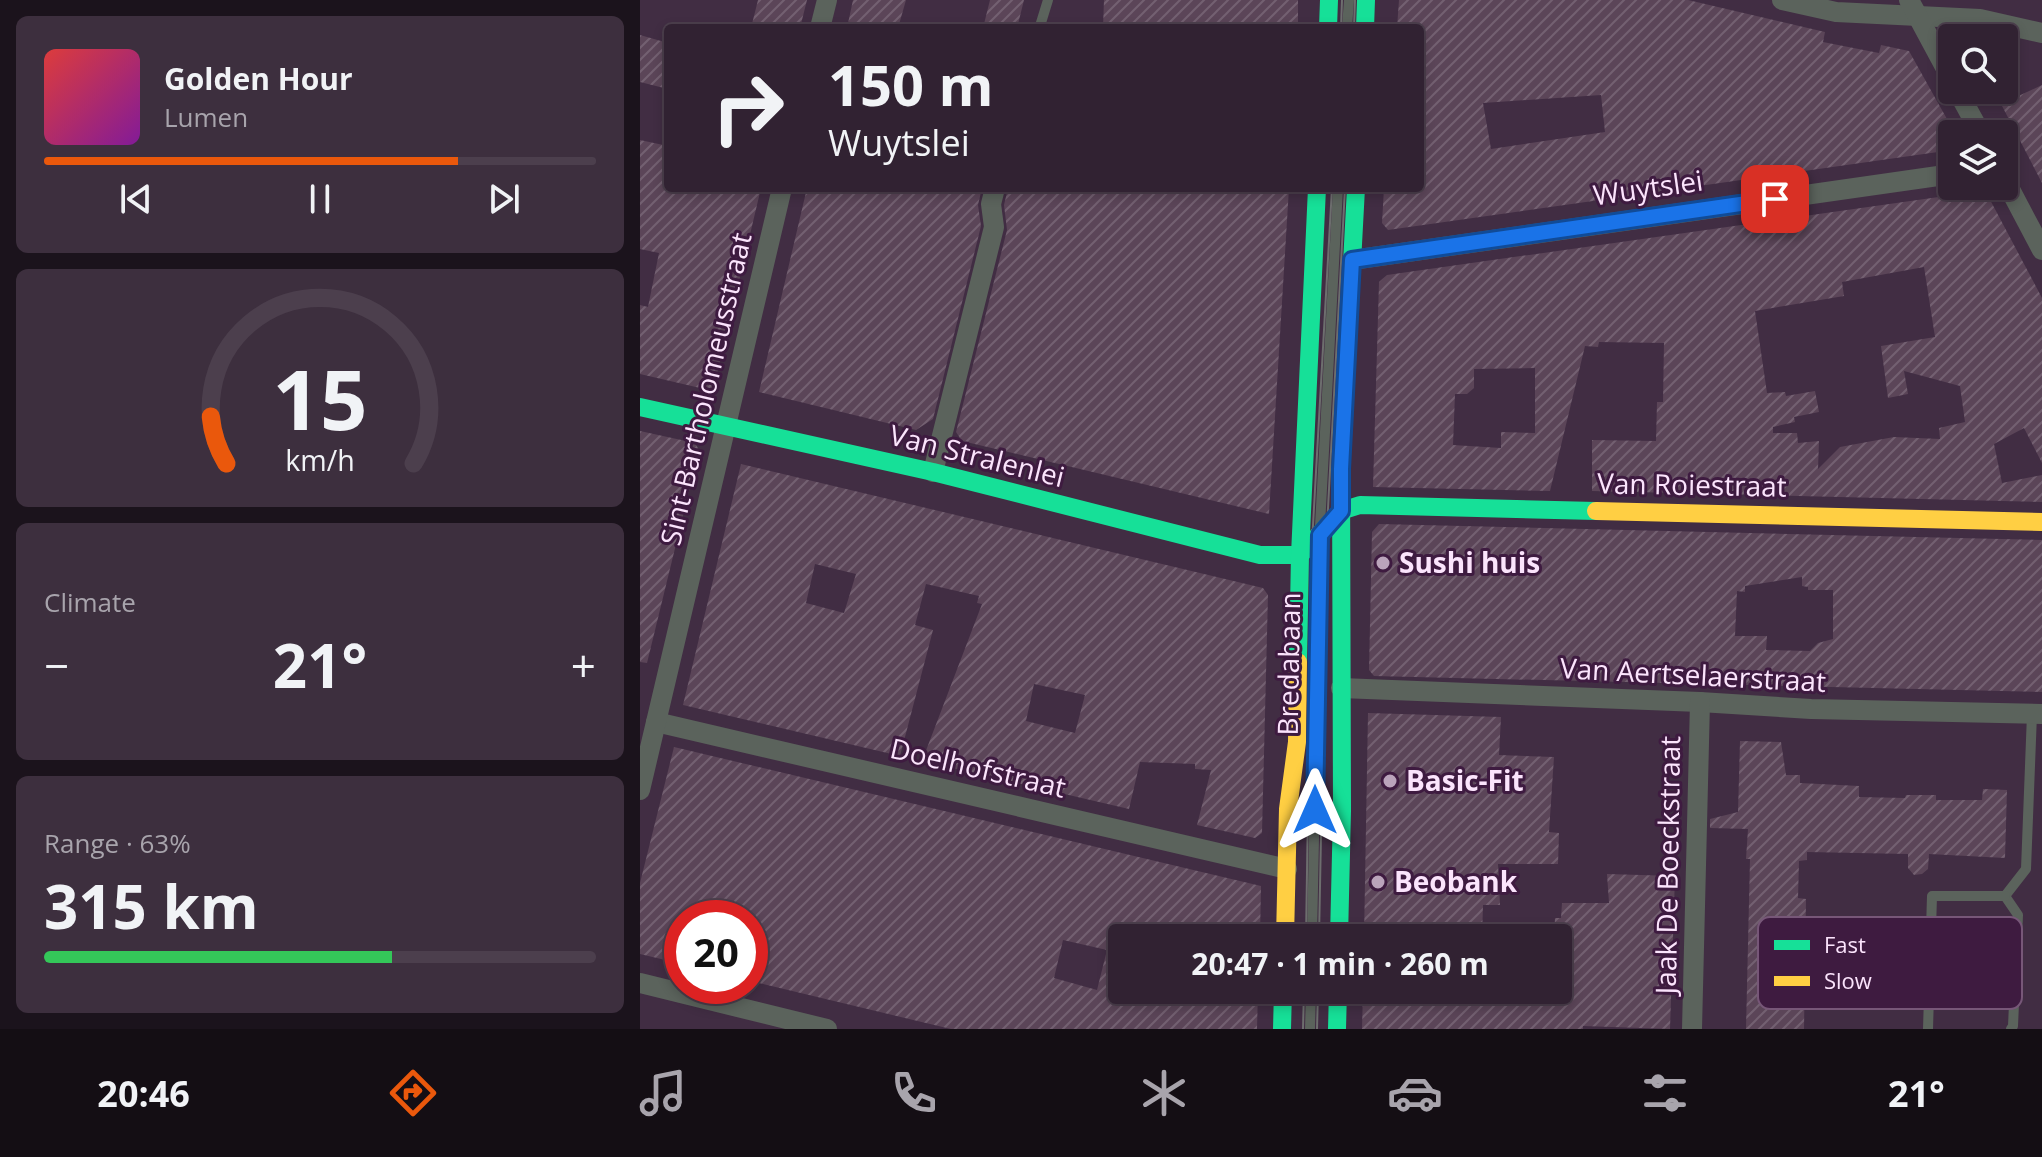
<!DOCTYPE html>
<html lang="en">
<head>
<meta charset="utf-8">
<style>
  :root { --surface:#312232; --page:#3d2f3e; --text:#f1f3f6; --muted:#a8a4ac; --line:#4c3f4d; --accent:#ea580c }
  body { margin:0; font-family:"Open Sans",sans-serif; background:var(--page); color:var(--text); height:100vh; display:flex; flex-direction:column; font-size:30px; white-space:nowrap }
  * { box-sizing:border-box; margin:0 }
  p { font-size:26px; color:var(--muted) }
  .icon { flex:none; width:44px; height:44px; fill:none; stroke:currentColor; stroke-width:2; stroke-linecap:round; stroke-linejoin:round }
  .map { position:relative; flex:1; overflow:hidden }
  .sheet { display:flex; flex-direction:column; gap:16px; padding:16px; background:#1b131c; width:640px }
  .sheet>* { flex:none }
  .top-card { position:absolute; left:24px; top:24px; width:760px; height:168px; border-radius:8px; box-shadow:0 4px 12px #0003,0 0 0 2px var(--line); background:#312232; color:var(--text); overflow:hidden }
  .controls { position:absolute; left:1298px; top:24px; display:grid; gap:16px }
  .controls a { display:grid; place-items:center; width:80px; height:80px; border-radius:8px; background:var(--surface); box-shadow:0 4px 12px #0003,0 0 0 2px var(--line); font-size:40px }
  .speed { position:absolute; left:24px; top:900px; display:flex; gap:16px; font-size:40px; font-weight:700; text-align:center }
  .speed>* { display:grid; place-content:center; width:104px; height:104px; border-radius:50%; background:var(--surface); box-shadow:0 4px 12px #0003,0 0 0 2px var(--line); line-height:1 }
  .speed .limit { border:12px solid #d22; background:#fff; color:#111 }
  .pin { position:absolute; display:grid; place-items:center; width:68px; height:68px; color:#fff; margin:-34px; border-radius:16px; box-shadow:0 4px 12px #0006 }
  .me { position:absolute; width:88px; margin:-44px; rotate:0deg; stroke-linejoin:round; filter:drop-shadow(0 0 6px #0008) }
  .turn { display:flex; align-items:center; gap:28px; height:168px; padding:0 32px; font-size:36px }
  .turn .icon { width:104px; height:104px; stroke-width:2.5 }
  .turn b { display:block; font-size:56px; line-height:68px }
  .big { font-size:60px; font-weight:700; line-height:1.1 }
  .sheet .card { flex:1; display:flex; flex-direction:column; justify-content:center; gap:12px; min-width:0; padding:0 28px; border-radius:12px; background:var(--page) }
  .sheet .dial { align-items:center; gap:0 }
  .dial svg { height:208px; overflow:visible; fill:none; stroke:var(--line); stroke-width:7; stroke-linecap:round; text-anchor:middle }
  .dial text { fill:var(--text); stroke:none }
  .song { display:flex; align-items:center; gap:24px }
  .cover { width:96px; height:96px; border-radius:12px; background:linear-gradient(135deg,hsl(0 70% 55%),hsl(290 70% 35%)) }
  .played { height:8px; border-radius:4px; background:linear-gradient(90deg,var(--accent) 75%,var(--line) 75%) }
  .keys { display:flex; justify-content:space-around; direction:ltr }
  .heat { display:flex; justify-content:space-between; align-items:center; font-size:44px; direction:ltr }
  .charge { height:12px; border-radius:6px; background:linear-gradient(90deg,#34c759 63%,var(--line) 0) }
  .trip { position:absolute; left:468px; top:924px; width:464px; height:80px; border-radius:8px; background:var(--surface); box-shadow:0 4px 12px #0003,0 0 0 2px var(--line); font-weight:700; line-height:80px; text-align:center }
  .tabs { display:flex; height:128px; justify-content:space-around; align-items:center; background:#140e14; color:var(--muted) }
  .tabs .icon { width:56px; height:56px }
  .tabs .active { color:var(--accent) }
  .tabs b { font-size:36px; color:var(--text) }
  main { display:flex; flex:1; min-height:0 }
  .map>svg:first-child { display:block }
  .building { fill:url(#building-hatch); fill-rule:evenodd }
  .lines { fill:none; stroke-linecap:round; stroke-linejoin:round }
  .lane { stroke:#5b635c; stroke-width:10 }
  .street { stroke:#5b635c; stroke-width:20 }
  .fast { stroke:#16e098; stroke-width:18 }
  .slow { stroke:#ffcf43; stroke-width:18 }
  .tram { stroke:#6d6e6e; stroke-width:2 }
  .route-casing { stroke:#114b97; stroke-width:20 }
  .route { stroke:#1a73e8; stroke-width:14 }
  .poi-dot { fill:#baa4bb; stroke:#3e1b40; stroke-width:3 }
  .labels { text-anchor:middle; stroke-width:6; stroke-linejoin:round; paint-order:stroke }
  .street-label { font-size:28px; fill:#fbe4fc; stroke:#3e1b40 }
  .poi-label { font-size:28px; font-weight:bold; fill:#fbe4fc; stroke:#3e1b40; text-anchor:start }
  .key { fill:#3e1b40; stroke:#775778; stroke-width:2 }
  .key-label { font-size:22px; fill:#fbe4fc }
</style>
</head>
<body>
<main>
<section class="sheet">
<div class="card">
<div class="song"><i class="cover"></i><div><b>Golden Hour</b><p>Lumen</p></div></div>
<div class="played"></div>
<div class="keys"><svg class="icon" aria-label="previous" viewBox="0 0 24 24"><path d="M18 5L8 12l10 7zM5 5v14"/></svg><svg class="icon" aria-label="pause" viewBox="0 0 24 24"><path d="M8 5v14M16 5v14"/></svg><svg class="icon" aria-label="next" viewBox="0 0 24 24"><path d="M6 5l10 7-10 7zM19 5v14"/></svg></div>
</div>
<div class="card dial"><svg viewBox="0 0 100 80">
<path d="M14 69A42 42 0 1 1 86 69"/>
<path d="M14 69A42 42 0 0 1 8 51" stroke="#ea580c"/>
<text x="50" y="56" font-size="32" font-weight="700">15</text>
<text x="50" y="72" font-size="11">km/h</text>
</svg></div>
<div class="card"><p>Climate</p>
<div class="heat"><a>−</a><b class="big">21°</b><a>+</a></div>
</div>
<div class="card"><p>Range · 63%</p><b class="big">315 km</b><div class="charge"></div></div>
</section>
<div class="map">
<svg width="1402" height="1029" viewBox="0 0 1402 1029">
  <defs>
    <pattern id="building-hatch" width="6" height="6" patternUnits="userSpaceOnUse" patternTransform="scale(2)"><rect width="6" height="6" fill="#5b4558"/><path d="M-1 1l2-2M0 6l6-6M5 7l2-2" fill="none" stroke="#736071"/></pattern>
  </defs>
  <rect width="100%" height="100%" fill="#412d43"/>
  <g class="building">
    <path d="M118,0H167L160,28H111Z"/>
    <path d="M213,0H266L258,28H207Z"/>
    <path d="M350,0H384L377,28H343Z"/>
    <path d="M464,0H658V28H463Z"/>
    <path d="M759,0H1048L1185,32L1183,42L1239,53L1241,45L1269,51L1312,128V150L748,230L742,223L744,188H780V28H757ZM961,95L965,132L851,149L843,103Z"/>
    <path d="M0,35L28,43V89L0,82Z"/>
    <path d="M1402,85V183L1361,104Z"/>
    <path d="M0,140L28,146V188H121L73,391L0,374V305L8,307L19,253L0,249Z"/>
    <path d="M167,188H342L338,205L341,226L293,419L276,430L119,392Z"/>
    <path d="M368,188H649L629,514L322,441L316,432L367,230L364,205Z"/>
    <path d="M1341,191L1347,194L1402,298V463L1384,428L1354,444L1362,483L1402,475V502L952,491V440L1016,441L1017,402H1023L1024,343L959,342L958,347L945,346L910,491L733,487L739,282L747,275ZM1284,267L1295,337L1241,346L1248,398L1268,394L1264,371L1320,386L1325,422L1299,428L1300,439L1254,437L1200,447L1178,469L1179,441L1158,443L1157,433H1133V427L1155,422L1154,417L1179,412L1175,391L1146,396L1145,392L1127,393L1115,311L1204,296L1202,282ZM895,368V433L861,432V448L813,445L815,394H827L834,388V369Z"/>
    <path d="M0,431L55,443L59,450L7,663L0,662Z"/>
    <path d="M101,464L623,588L628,595L622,833L615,838L557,825L571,770L555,769V764L500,762L489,809L282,761L342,604L337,603L339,596L286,584L275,625L293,630L260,756L43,705ZM175,564L216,574L204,613L166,603ZM394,684L445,695L435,733L386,721Z"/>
    <path d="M739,524L1402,540V692L734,676L729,670L732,532ZM1162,577V586L1168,587V590H1193V639L1178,643L1170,651L1126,650L1127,636H1095L1097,591L1105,592V586Z"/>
    <path d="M728,713L861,717L859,755L914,757L909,832L919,833L918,864H858L860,905H843L842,938H724Z"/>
    <path d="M1100,741L1141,742L1146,775H1160V783L1219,786V797L1265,798L1266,795H1296V800H1342L1343,789L1367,790L1365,858L1289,854L1288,869L1282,874L1274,875L1268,868V854L1167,852V860L1159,861L1158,898L1166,899L1164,1029H1106L1110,859H1106L1108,829L1070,828V819L1098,812Z"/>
    <path d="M34,747L621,886L620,938H524V934L482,930V990H618L617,1029H311L110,981V918H42V964L0,954V883ZM423,940L467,950L457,990L414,978Z"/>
    <path d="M967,874L1035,876L1030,1029L943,1026V1029H722L723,990H918V938H914L915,918H921L922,903H969Z"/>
  </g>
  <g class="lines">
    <g class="lane">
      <path d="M400,26L408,0"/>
      <path d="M707,28L709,0"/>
      <path d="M680,526L698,188"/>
      <path d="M1365,896L1386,869L1392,714"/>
      <path d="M1365,896L1378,915L1373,1026L1371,1029"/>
      <path d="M672,938L680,541"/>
      <path d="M670,1029L671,990"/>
      <path d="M1288,1029L1292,896H1365"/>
    </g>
    <g class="street">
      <path d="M1142,0L1196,12L1340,19L1402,33"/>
      <path d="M1269,0L1312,80"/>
      <path d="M180,28L187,0"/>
      <path d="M1317,90L1341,134"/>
      <path d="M1364,178L1402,250"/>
      <path d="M712,260L1312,174"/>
      <path d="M293,472L354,227L351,204L355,188"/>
      <path d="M701,688L1060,702L1171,709L1402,714"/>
      <path d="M16,722L647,869"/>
      <path d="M0,790L142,188"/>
      <path d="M0,983L187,1029"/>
      <path d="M1052,1029L1060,702"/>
    </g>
    <g class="fast">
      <path d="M688,28L689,0"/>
      <path d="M725,28L726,0"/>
      <path d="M0,407L293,472L620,555H660L701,511L720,505L956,511"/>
      <path d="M658,662L660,555L677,188"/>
      <path d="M699,938L702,811L701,469L716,188"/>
      <path d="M642,1029L643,990"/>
      <path d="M697,1029L698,990"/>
    </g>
    <g class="slow">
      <path d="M956,511L1402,522"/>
      <path d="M645,938L648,809L657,742L658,662"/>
    </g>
    <g class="tram">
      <path d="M701,28L702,0"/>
      <path d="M714,28L715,0"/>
      <path d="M666,938L672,543L692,188"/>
      <path d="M679,938L687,527L705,188"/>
      <path d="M663,1029L664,990"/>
      <path d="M677,1029L678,990"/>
    </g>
  </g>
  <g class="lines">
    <defs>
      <path id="route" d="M675,810L680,535L701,511V469L712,260L1135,199"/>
    </defs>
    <use href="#route" class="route-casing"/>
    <use href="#route" class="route"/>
  </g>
  <g class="poi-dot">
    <circle cx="743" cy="563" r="8"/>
    <circle cx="750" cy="781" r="8"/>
    <circle cx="738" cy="882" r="8"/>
  </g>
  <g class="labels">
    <g class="street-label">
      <text transform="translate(1008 188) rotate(-8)" y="10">Wuytslei</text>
      <text transform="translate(66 389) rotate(-77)" y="10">Sint-Bartholomeusstraat</text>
      <text transform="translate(337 456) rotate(14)" y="10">Van Stralenlei</text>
      <text transform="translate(1052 485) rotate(1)" y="10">Van Roiestraat</text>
      <text transform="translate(649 664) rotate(-89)" y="10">Bredabaan</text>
      <text transform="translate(1053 675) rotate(3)" y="10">Van Aertselaerstraat</text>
      <text transform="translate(338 768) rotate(13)" y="10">Doelhofstraat</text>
      <text transform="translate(1028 865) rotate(-89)" y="10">Jaak De Boeckstraat</text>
    </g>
    <g class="poi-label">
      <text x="759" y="573">Sushi huis</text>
      <text x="766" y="791">Basic-Fit</text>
      <text x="754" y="892">Beobank</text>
    </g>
  </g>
  <rect x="1118" y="917" width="264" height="92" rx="12" class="key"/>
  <rect x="1134" y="940" width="36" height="10" fill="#16e098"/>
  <rect x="1134" y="976" width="36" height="10" fill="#ffcf43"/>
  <g class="key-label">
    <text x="1184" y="953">Fast</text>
    <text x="1184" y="989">Slow</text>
  </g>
</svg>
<div class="controls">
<a><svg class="icon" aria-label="search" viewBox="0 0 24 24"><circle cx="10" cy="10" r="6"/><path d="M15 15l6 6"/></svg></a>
<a><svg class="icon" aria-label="layers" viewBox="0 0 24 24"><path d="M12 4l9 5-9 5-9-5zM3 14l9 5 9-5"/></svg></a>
</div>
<div class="speed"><div class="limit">20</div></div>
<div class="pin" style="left:1135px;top:199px;background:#d93025"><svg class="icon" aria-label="arrive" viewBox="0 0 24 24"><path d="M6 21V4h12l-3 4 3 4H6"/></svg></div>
<svg class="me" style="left:675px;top:810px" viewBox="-20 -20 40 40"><path d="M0-17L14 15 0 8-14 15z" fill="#1a73e8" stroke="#fff" stroke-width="4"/></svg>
<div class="trip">20:47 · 1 min · 260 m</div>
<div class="top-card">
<div class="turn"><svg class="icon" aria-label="right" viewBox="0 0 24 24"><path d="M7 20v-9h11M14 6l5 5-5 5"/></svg><div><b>150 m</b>Wuytslei</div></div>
</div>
</div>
</main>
<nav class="tabs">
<b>20:46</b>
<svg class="icon active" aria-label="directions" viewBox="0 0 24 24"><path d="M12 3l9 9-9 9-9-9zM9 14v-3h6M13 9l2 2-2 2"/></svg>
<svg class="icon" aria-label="music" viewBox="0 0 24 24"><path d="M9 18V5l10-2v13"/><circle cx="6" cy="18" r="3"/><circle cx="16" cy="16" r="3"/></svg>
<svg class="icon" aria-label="phone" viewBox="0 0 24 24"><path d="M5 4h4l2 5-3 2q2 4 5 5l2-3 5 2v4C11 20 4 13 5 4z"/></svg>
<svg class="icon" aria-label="climate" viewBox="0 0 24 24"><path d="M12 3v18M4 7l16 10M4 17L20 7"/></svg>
<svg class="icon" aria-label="car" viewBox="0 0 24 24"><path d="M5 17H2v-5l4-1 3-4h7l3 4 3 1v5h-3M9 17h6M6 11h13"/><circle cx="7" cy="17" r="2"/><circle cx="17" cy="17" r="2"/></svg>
<svg class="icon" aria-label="filters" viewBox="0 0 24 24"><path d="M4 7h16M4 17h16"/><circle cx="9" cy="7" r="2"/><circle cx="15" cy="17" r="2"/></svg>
<b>21°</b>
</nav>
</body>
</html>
